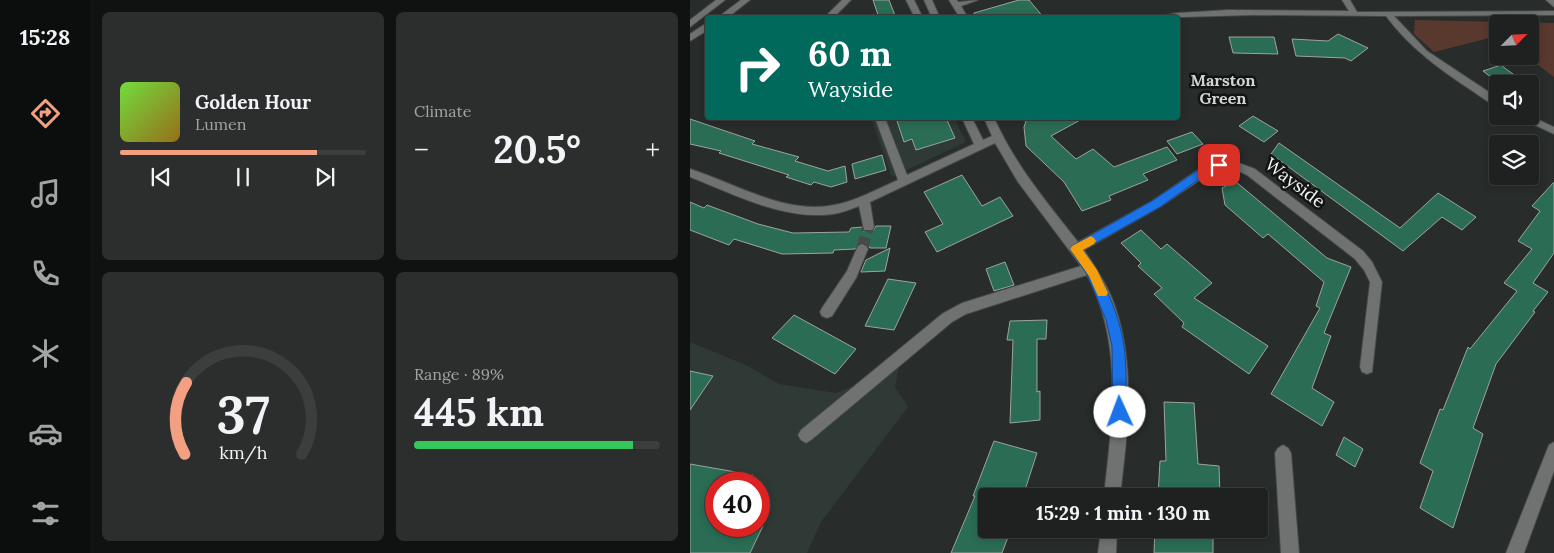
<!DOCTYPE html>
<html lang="en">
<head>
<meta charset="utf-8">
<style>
  :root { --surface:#1e2120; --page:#2b2e2d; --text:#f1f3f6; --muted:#a1a3a5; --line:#3c3e3e; --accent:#f2a081 }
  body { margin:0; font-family:Lora,serif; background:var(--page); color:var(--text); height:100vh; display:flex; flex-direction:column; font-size:19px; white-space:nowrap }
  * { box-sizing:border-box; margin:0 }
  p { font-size:16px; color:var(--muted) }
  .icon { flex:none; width:28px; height:28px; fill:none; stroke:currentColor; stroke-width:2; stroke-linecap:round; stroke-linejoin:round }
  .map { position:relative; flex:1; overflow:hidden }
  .details { display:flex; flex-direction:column; gap:12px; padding:12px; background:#101212; width:600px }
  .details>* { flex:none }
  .banner { position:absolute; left:15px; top:15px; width:475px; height:105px; border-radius:5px; box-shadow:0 2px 8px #0003,0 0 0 1px var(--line); background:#00695c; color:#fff; overflow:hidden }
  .needle { width:32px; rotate:66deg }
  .controls { position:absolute; left:799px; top:15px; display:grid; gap:10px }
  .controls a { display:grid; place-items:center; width:50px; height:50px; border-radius:5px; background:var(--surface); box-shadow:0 2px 8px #0003,0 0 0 1px var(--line); font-size:25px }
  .speed { position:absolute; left:15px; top:472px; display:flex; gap:10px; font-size:25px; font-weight:700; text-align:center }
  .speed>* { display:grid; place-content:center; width:65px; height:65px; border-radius:50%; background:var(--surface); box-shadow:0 2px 8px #0003,0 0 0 1px var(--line); line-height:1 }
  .speed .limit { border:8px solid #d22; background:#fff; color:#111 }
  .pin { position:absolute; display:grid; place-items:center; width:42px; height:42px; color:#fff; margin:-21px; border-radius:10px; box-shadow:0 2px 8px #0006 }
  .me { position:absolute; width:55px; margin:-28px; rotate:358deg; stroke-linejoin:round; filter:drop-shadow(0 0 4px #0008) }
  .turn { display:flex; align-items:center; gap:18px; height:105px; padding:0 20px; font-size:22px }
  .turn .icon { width:65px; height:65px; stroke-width:2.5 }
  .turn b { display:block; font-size:35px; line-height:42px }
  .big { font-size:38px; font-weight:700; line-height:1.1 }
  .details .widget { flex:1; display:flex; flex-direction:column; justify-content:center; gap:8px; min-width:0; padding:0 18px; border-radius:8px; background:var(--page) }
  .details .dial { align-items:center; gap:0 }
  .dial svg { height:130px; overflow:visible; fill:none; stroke:var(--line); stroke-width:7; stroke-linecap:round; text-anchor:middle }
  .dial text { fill:var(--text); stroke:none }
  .song { display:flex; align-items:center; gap:15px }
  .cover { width:60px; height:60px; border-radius:8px; background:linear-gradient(135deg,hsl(100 70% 55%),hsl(40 70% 35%)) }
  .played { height:5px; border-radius:2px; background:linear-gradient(90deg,var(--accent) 80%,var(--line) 80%) }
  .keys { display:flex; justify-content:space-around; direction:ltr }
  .heat { display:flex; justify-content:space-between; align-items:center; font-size:28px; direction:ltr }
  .charge { height:8px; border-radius:4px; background:linear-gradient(90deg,#34c759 89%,var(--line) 0) }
  .details .tiles { flex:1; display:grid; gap:12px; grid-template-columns:repeat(2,1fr) }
  .trip { position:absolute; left:288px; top:488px; width:290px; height:50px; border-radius:5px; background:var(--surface); box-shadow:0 2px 8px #0003,0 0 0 1px var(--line); font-weight:700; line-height:50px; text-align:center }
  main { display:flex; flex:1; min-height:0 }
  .tab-bar { display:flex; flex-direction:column; width:90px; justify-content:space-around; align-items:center; background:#0c0d0d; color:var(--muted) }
  .tab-bar .icon { width:35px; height:35px }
  .tab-bar .current { color:var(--accent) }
  .tab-bar b { font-size:22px; color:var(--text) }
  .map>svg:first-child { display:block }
  .built { fill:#2f3935; fill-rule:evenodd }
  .green { fill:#59392d }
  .building { fill:#2a6c54; stroke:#9ea3a1 }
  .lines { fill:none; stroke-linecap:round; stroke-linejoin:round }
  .minor-tunnel { stroke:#464a48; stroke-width:12; stroke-dasharray:12 5.5; stroke-linecap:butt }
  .minor-casing { stroke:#444846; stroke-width:2 }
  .minor { fill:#707271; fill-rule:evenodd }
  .route { fill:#1a73e8; stroke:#114b97 }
  .slow { fill:#f59e0b }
  .labels { text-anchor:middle; stroke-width:5; stroke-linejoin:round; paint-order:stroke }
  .far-quarter-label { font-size:16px; font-weight:bold; fill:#d0d5d2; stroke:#121413 }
  .street-label { font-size:18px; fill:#f3f6f4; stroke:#121413 }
</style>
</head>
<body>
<main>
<nav class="tab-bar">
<b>15:28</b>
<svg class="icon current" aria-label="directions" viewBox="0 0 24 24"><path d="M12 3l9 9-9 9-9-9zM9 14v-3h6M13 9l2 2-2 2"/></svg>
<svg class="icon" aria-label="music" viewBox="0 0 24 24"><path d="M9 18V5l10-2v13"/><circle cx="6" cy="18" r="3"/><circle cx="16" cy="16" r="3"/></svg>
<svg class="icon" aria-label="phone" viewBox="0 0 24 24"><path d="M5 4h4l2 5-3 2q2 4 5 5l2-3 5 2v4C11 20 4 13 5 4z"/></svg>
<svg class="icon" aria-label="climate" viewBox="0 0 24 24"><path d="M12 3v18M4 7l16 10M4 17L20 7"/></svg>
<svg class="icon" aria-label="car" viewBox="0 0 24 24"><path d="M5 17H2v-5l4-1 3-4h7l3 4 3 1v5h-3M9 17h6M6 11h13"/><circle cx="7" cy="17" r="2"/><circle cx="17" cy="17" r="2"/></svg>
<svg class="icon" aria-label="filters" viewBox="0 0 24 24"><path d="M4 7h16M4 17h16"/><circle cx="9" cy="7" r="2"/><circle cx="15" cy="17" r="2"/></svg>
</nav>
<section class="details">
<div class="tiles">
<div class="widget">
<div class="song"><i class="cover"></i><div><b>Golden Hour</b><p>Lumen</p></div></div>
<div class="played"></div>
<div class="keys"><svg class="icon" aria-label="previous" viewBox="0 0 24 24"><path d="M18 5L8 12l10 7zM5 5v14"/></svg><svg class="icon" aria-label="pause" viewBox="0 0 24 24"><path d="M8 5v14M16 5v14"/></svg><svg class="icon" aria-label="next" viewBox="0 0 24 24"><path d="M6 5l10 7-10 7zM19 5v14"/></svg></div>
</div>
<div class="widget"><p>Climate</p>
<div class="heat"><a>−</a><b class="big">20.5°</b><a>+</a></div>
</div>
<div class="widget dial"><svg viewBox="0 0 100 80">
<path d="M14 69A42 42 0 1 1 86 69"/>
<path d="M14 69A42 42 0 0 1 15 25" stroke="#f2a081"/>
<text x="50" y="56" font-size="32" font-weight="700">37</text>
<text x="50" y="72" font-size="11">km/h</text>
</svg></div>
<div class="widget"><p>Range · 89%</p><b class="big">445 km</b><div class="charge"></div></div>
</div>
</section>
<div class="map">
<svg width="864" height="553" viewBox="0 0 864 553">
  <rect width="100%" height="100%" fill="#282c2a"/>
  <g class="built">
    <path d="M181,118H264L276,142L202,177Z"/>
    <path d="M0,342L56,365L89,384L146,393L209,368L205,387L218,407L131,522L117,553H0ZM26,484H69V526H26Z"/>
  </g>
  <path class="green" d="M725,20L864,23V77L836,56H840V24H808L807,36L744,52L724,34Z"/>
  <g class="building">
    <path d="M183,0H199L206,18H189Z"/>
    <path d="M329,0H339L354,18H285L284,13Z"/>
    <path d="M648,34L678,48L661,61L655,58L606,56L602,39L638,41Z"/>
    <path d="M539,37H584L588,54L543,53Z"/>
    <path d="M811,65L816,69L837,84H810L793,71Z"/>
    <path d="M563,116L588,131L574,142L549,126Z"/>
    <path d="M206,118H256L265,138L226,150L222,139L214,142Z"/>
    <path d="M337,118H394L361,136L386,159L403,149L424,167L477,147L487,160L453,174L458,180L419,196L421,200L392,211L374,182L336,146L334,127Z"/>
    <path d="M0,119L65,141L62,144L109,157L105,161L138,171L155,166L157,182L141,187L124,182L121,185L96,177L99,175L29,153L31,151L0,144Z"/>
    <path d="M502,132L513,144L487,154L477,141Z"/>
    <path d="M589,143L710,228L748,193L786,217L772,230L752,217L713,251L581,154Z"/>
    <path d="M192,155L196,170L165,179L162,164Z"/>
    <path d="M272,175L292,206L310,197L323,216L247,252L235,232L253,224L234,192Z"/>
    <path d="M545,181L637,258L661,267L634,333L641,336L622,388L644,402L632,426L581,394L630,308L626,306L634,282L578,234L573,238L535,205L532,188Z"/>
    <path d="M864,182V253L843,283L858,292L843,311L845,312L806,364L783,428L793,434L763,528L730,508L743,471L730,463L750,409L753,410L778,347L780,349L827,291L814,283L842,249L828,241L850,211L842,206Z"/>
    <path d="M0,202L14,208L17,205L68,224L103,233L159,232L161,228L172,227L173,231L182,232L186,226H201L196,248H180L177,244L171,242L165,249L144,250L143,253L92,254L44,239L39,245L0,230Z"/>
    <path d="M451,230L471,249L477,244L522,283L504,298L578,346L559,374L492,327L494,323L464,294L472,288L448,266L451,263L431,243Z"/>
    <path d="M200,248L195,271L171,272L176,260Z"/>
    <path d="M315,262L324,285L304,291L296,269Z"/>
    <path d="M198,279L226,283L204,330L175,326Z"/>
    <path d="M104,315L166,349L145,374L82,338Z"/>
    <path d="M357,320L356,339H347V392L350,391V420L320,423L323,340H317L320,321Z"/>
    <path d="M0,371L23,376L0,410Z"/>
    <path d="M474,402L504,403L508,464L529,466L530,496L502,494V496H468L470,461H476Z"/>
    <path d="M654,437L673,449L665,467L646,455Z"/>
    <path d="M304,441L347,453L333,496H296V529H321L312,553H261L285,496H283Z"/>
    <path d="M0,464L63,475L62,484H26V526H73L60,553H0Z"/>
    <path d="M465,529H523V553H464Z"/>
  </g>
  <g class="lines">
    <path class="minor-tunnel" d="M172,249L178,227"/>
    <defs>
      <g id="minor">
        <path d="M26,0H35L0,27V20Z"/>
        <path d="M51,0H60L37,18H27Z"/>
        <path d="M152,0H161L143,18H134Z"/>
        <path d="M216,0H224L233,18H225Z"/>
        <path d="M234,0H242L250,18H242Z"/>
        <path d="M259,0H267L268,2L288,0L271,6L278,18H270Z"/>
        <path d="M652,0H660L667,12L864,11V15L704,16L737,51L808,98V106C798,103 789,95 781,90C749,69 719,47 696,16L564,15L457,18L487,13L538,10L659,11Z"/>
        <path d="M856,0H864V7Z"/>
        <path d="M15,24H18V30L0,41V34Z"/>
        <path d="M826,116H840L864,127V134Z"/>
        <path d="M185,118H195L217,175L284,144L272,118H282L293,140L302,136L294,118H304C326,166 355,200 388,242L462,201L515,165L535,161L546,162L565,169L673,251L682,262L692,282L682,372L677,374L672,372L670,367L680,282L674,270L665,259L557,175C546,169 535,168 523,171L470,207L394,250C404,265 414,280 421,296C447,358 438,432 430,496H414C422,422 434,344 397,275L276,314L262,322L121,440L116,443L111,440L108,435L111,430L252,314L272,303L391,266L328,182L305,143L180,202L184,227L182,230H174L169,206C157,211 145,215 132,215C87,217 41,193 0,177V169C45,183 95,215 144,205C166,201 187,189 208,180Z"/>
        <path d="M172,244L176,246L178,249L166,278L142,316L137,318L132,316L130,312L132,308L157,271L168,246Z"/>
        <path d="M864,442V471L834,553H816L859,445Z"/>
        <path d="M593,445L598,448L601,453L609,553H591L585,453L588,448Z"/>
        <path d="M411,529H427L426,553H408Z"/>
      </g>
    </defs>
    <use href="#minor" class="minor-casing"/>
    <use href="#minor" class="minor"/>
  </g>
  <path class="route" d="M529,161L532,162V167L522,170L470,207L393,250C413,278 429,312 434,346C437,368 436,391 436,412L434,417L430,419L425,417L423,412L422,346L416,320L398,276L380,249L382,246L462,201L516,165Z"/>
  <path class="slow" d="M401,236L404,238L406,241L404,244L393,250L407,270L418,293L416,296H408L399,276L380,249L382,246Z"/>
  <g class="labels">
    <g class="far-quarter-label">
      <text x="533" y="86">Marston<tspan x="533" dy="18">Green</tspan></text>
    </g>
    <g class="street-label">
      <text transform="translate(605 183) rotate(37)" y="6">Wayside</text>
    </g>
  </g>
</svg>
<div class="controls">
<a><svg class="needle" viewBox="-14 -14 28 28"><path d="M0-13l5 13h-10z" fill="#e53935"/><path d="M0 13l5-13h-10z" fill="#a1a3a5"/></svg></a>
<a><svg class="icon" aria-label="sound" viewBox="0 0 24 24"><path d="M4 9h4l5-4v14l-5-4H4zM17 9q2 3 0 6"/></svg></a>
<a><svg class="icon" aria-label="layers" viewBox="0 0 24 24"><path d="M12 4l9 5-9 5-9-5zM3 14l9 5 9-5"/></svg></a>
</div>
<div class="speed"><div class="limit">40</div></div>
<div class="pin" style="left:529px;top:165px;background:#d93025"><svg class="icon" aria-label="arrive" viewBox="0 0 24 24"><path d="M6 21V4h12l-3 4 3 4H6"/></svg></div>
<svg class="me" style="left:430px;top:412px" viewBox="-20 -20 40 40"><circle r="19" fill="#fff"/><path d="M0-13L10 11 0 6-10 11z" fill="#1a73e8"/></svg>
<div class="trip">15:29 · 1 min · 130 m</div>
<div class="banner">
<div class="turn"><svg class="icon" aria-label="right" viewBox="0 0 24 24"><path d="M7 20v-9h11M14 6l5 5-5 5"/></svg><div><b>60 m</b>Wayside</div></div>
</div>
</div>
</main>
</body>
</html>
